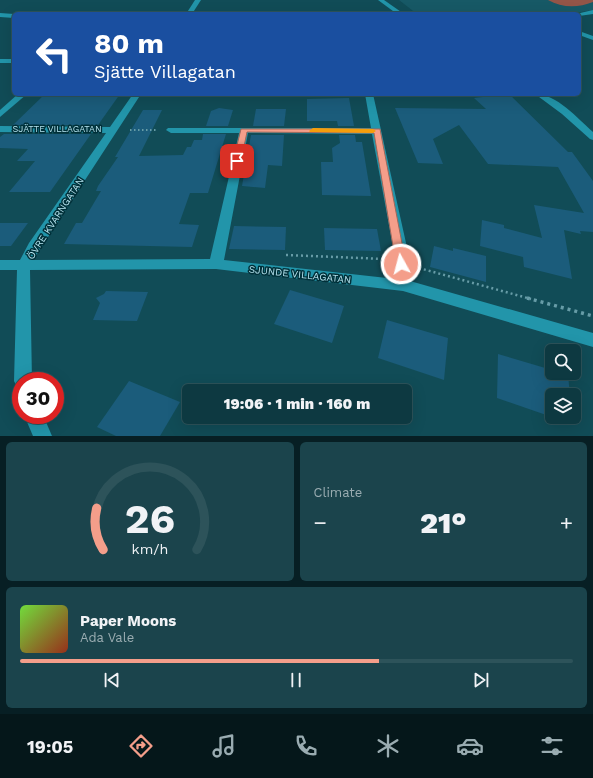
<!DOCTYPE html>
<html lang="en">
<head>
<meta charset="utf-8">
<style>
  :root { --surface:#0d3941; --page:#1b444c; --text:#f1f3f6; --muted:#9aacb1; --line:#2d535a; --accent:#f49e8a }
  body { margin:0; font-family:"Work Sans",sans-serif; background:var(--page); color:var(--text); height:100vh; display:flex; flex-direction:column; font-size:15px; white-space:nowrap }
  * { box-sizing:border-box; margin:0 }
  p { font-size:13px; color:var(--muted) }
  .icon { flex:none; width:22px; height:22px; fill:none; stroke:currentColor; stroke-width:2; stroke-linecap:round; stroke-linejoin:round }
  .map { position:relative; height:436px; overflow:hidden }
  .side { display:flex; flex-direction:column; gap:6px; padding:6px; background:#071f24; flex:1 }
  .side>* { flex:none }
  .banner { position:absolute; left:12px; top:12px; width:569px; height:84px; border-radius:6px; box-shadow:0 4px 16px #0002,0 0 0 1px var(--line); background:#1a4fa0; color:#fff; overflow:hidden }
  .tools { position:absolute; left:545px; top:344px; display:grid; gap:8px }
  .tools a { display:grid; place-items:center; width:36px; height:36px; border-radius:6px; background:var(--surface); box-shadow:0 4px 16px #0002,0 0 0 1px var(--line); font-size:20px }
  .speed { position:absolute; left:12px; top:372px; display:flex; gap:8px; font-size:20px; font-weight:700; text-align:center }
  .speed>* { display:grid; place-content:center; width:52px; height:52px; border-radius:50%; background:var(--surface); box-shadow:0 4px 16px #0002,0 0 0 1px var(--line); line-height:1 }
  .speed .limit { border:6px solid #d22; background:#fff; color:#111 }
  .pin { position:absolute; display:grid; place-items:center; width:34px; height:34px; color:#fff; margin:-17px; border-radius:8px; box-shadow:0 2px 6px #0006 }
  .me { position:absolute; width:44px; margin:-22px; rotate:353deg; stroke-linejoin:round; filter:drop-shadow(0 0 3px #0008) }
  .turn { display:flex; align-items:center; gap:14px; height:84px; padding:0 16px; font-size:18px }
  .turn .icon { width:52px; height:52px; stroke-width:2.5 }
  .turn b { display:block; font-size:28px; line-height:34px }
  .big { font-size:30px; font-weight:800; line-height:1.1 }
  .side .card { flex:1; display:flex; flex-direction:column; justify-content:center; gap:6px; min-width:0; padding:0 14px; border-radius:6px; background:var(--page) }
  .side .dial { align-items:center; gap:0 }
  .dial svg { height:104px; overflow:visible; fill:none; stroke:var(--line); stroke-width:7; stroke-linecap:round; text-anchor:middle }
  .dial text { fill:var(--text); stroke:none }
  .song { display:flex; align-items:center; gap:12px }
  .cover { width:48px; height:48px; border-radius:6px; background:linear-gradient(135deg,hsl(100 70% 55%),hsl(10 70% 35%)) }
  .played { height:4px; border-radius:2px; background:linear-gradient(90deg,var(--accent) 65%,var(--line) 65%) }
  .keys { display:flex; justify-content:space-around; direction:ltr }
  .heat { display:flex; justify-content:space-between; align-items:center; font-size:22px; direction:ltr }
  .side .tiles { flex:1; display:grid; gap:6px; grid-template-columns:1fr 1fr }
  .card:last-child { grid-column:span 2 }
  .trip { position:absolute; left:182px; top:384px; width:230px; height:40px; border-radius:6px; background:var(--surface); box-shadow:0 4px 16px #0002,0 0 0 1px var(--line); font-weight:800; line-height:40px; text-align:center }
  .tabs { display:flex; height:64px; justify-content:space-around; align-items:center; background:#05171a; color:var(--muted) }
  .tabs .icon { width:28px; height:28px }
  .tabs .selected { color:var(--accent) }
  .tabs b { font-size:18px; color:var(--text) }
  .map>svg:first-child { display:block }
  .built { fill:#175966 }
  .green { fill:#935548 }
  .building { fill:#1b5c7b }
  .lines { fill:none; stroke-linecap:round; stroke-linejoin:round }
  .path-far2 { stroke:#679ca7; stroke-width:2; stroke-dasharray:1.5 2.5; stroke-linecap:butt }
  .path-far1 { stroke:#679ca7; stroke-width:2.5; stroke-dasharray:2 3; stroke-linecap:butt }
  .path { stroke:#679ca7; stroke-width:3.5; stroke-dasharray:3 4; stroke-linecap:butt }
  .minor { fill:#2295aa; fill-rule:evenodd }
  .route { fill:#f49e8a; stroke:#9f675a }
  .slow { fill:#f59e0b }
  .labels { text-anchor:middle; stroke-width:3; stroke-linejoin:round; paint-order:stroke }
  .far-street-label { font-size:9px; fill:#b6e5f0; stroke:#003039 }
  .street-label { font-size:10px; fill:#b6e5f0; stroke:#003039 }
</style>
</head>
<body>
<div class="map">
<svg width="593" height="436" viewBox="0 0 593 436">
  <rect width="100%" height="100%" fill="#114c57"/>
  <path class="built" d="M399,0H593V10L568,14H417Z"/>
  <path class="green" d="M548,0H593V2C578,8 562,8 548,0Z"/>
  <g class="building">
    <path d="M45,94H120L98,125H13Z"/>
    <path d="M509,94L568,152H572L593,181V232L580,231L581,234L564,230L572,279L524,267L523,257L480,246L482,220L504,225V228L542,238L534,205L584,213L558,167L488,164L459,125L433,139L443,164L418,163L395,108L486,109L474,98Z"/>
    <path d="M349,98L354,126H338L337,121H307V99Z"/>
    <path d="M219,108L233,110L228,126H206L211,111Z"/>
    <path d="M256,109H286L284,126H253Z"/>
    <path d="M143,110H162L139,156L183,155L187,147H191L194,140H202L203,134H226L208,193H190L179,224L199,225L192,247L64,244L76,223H82L101,191H96L98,186L118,157H115Z"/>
    <path d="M4,134H91L50,192H9L35,161H17L28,149L0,148V137Z"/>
    <path d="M251,135H284L282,166L268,165L265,188L242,186Z"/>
    <path d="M339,135H355L356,142H362L371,196L322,195L321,162H333L332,148L340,143Z"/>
    <path d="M0,223H28L11,246H0Z"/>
    <path d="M234,226L286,227L285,250L229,249Z"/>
    <path d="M324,228L377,229L381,251L325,250Z"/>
    <path d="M434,246L453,251V248L486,256V282L430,267Z"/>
    <path d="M290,290L344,306L332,343L274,324Z"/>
    <path d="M106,291L148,292L137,321L93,320L100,303L96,298L104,294Z"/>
    <path d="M387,320L448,338L444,380L378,358Z"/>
    <path d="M498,354L552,370V373L568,375L570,395H552V417L497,398Z"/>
    <path d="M129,381L180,402L160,436H116L97,427Z"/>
  </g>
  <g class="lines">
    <path class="path-far2" d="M130,130H157"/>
    <g class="path-far1">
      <path d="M286,255L385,259"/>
      <path d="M419,268L531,299"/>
    </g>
    <path class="path" d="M527,298L593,316"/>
    <g class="minor">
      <path d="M195,0H201L192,14H186Z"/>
      <path d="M378,0H384L404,14H397Z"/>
      <path d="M593,10V14L579,16V14H576Z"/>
      <path d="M0,13L14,14V18L0,17Z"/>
      <path d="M579,31L593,36V40L579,35Z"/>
      <rect x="0" y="59" width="14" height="4"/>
      <path d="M18,94H27L0,117V110Z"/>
      <path d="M133,94H141L33,260L210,259L239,133H171L166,130L168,128H371L365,94H373L408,252L410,281L593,333V347L403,291L216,269L30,270L32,381H21V389L17,387L14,381L17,270H0V260H20L29,243L106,133L0,132V126L110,127ZM248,133L372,134L394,252L396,279L224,260Z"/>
      <path d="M535,94C557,94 577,118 593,132V140L590,139L562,114Z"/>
      <path d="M24,415H43L52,436H33Z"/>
    </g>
  </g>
  <path class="route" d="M241,129H380L406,264L405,266H398L396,264L374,133L247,132L241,161L237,164L233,161Z"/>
  <path class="slow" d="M313,128L373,129L376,131L373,133L310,132L309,131Z"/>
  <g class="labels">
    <g class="far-street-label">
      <text x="57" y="132">SJÄTTE VILLAGATAN</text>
    </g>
    <g class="street-label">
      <text transform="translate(55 218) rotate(-57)" y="4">ÖVRE KVARNGATAN</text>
      <text transform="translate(300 274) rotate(6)" y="4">SJUNDE VILLAGATAN</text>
    </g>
  </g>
</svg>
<div class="tools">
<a><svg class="icon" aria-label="search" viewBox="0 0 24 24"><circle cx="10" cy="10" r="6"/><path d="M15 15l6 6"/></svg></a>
<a><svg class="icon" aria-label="layers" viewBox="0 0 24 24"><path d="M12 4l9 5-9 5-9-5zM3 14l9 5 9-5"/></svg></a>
</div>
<div class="speed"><div class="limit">30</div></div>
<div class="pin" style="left:237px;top:161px;background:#d93025"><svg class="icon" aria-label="arrive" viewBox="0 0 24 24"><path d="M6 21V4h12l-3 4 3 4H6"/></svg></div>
<svg class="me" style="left:401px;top:264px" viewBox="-20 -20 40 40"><circle r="17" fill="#f49e8a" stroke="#fff" stroke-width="3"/><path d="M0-11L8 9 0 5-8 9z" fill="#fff"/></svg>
<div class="trip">19:06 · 1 min · 160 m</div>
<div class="banner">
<div class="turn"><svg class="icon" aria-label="left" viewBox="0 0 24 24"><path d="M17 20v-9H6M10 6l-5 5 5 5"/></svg><div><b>80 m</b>Sjätte Villagatan</div></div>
</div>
</div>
<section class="side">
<div class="tiles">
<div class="card dial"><svg viewBox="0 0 100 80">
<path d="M14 69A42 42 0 1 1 86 69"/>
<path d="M14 69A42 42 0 0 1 9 37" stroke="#f49e8a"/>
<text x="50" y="56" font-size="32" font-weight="700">26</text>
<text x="50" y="72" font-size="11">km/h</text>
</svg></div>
<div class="card"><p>Climate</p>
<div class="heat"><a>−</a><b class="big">21°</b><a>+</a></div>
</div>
<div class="card">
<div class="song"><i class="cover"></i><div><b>Paper Moons</b><p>Ada Vale</p></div></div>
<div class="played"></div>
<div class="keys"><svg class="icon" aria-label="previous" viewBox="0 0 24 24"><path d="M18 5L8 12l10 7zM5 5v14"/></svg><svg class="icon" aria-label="pause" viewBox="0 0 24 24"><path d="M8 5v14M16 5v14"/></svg><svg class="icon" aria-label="next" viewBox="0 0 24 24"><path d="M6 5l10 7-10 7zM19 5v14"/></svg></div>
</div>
</div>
</section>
<nav class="tabs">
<b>19:05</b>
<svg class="icon selected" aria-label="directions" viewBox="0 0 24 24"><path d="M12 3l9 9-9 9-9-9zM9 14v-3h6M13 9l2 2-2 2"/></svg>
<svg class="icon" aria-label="music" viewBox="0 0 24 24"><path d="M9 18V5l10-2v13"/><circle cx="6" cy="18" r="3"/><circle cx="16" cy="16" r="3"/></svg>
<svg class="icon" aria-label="phone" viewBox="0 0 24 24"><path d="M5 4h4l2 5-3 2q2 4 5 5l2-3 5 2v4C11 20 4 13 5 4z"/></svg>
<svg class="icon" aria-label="climate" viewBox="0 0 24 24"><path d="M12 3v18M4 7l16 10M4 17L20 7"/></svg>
<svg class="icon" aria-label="car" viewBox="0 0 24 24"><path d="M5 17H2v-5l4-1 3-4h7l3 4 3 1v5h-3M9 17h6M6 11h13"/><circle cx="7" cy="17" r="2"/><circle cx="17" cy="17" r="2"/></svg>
<svg class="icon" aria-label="filters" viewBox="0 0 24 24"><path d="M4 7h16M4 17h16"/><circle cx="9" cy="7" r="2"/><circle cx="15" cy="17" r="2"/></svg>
</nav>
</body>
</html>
